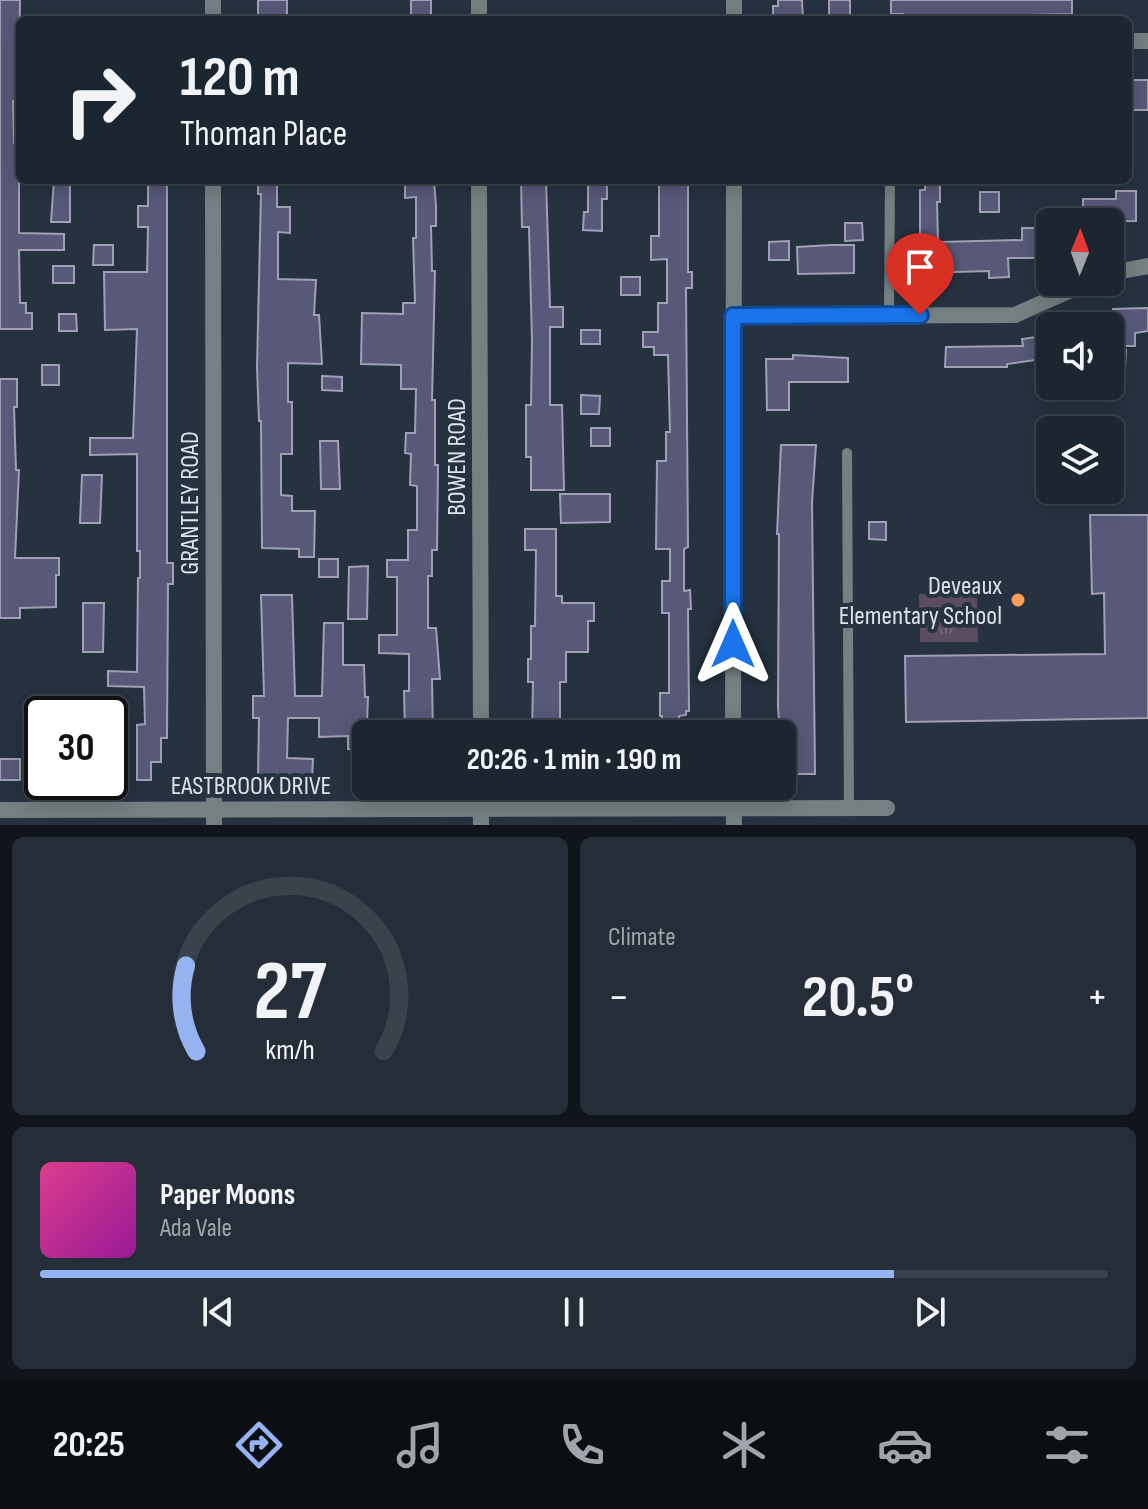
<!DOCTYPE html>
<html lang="en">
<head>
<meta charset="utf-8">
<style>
  :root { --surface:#1c2630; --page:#252e38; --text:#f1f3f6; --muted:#a0a5ab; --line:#3a434c; --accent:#95b2f1 }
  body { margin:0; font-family:"Sofia Sans Condensed",sans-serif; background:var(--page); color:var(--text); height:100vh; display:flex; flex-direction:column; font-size:30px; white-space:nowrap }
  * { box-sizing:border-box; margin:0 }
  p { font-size:26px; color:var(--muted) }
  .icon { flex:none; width:44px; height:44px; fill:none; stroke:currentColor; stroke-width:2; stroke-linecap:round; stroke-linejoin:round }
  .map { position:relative; height:825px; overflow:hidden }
  .side { display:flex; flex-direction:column; gap:12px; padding:12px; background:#0f151a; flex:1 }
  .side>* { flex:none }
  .guide { position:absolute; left:16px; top:16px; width:1116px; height:168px; border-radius:12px; box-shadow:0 4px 20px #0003,0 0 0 2px var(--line); background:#1c2630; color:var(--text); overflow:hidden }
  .needle { width:52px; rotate:1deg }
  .controls { position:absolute; left:1036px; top:208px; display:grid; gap:16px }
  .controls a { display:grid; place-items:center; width:88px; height:88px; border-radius:12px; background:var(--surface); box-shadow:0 4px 20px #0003,0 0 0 2px var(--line); font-size:40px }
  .speed { position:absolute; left:24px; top:696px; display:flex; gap:16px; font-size:40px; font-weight:700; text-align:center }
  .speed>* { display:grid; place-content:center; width:104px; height:104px; border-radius:50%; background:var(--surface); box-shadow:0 4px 20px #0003,0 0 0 2px var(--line); line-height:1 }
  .speed .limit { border:4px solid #111; border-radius:12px; background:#fff; color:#111 }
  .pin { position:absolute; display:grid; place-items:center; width:68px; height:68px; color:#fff; margin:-82px -34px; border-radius:50% 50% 50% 0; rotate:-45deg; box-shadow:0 0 8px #0007 }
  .pin .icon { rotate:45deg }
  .me { position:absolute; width:88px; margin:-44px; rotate:0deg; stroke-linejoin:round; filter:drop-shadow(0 0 6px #0008) }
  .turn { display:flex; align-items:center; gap:28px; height:168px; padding:0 32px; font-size:36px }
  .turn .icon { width:104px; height:104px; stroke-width:2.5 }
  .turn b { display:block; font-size:56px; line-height:68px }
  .big { font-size:60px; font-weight:700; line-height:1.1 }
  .side .tile { flex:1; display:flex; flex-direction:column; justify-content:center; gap:12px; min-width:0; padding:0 28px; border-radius:12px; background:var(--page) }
  .side .dial { align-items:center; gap:0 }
  .dial svg { height:208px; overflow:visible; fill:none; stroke:var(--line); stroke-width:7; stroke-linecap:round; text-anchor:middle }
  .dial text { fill:var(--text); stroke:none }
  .song { display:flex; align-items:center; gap:24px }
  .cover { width:96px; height:96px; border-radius:12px; background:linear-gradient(135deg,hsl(330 70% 55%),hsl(300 70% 35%)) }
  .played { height:8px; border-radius:4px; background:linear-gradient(90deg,var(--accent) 80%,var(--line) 80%) }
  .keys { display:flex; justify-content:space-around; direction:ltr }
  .heat { display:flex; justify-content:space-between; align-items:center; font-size:44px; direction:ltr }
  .side .tiles { flex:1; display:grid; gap:12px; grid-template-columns:1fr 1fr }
  .tile:last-child { grid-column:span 2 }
  .trip { position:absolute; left:352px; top:720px; width:444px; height:80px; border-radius:12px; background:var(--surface); box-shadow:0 4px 20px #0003,0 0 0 2px var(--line); font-weight:700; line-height:80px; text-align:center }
  .menu { display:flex; height:128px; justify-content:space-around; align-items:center; background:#0b0f13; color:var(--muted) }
  .menu .icon { width:56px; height:56px }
  .menu .current { color:var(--accent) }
  .menu b { font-size:36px; color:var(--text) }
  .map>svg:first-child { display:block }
  .park { fill:url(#park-tufts) }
  .building { fill:#585879; stroke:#9fa0b4; stroke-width:2 }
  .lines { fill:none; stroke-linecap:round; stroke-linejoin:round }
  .service { stroke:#758083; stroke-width:10 }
  .minor { stroke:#758083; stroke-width:16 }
  .route-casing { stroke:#114b97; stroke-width:20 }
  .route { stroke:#1a73e8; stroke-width:14 }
  .poi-dot { fill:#fe9c57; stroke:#263240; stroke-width:3 }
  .labels { text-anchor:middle; stroke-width:8; stroke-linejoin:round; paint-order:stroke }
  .street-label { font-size:26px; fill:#dbe3ec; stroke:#263240 }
  .poi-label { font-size:26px; fill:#dbe3ec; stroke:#263240; text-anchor:end }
</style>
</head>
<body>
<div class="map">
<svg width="1148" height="825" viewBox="0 0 1148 825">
  <defs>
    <pattern id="park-tufts" width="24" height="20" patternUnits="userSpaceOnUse" patternTransform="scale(2)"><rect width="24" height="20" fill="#5b4c60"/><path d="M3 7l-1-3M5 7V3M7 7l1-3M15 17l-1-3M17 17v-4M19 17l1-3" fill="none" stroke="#726677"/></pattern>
  </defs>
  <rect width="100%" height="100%" fill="#263240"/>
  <path class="park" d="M977,593L978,642H920L919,594Z"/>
  <g class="building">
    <path d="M0,0H20L19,66H16V101H13L14,143H18L19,149V233L64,234V250H19L20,303H26V313H32V329H0Z"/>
    <rect x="258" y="0" width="29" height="20"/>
    <rect x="411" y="0" width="20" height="20"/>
    <path d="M778,0H802L803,20H773V6H778Z"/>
    <rect x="829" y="0" width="21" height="20"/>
    <path d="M891,0H1072V14L974,16V20H903V14H891Z"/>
    <rect x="1128" y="80" width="20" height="30"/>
    <path d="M54,180H70V222H51Z"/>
    <path d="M148,180H167V563H173V584H168L167,738H161V762H151V780H137V725L145,724L144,687L108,686V671L137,672L138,578H140V551H137V454L90,455V438H133L137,329L105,330L104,272H147L148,227H138V206H148Z"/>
    <path d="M258,180H277V207H290V233L278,232V279L316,280L314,315H319L322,364L288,363V402H292V454H281V495L292,496V511H315L314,557H299V549L262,548L261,421H259L257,367L261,194H258Z"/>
    <path d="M405,180H434L436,206V226H431L432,271H435L432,400H435V465H438L437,550H432V576H428V628H436L440,679H432L433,734H405L404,691H409V654L379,653V635H397V577H387V560H408V530H417V486L410,485L411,454L405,453L406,433H415L416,389H401V365L361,364L362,313L403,314V303H415L413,238H416V197L405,198Z"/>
    <path d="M521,180H546L550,307H563V327H550V405H562L564,490H531V457H526V405H531L532,341L529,227H522Z"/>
    <path d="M659,180H688V272H692V288H686L688,547L684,549V591L690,590L691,609H688V613L689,711H686V715L679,716V734H662V716H660V693H669V613H662V581H670V549H656L657,461H666V432H670L668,355H654V347H643V332H658V303H667V259L651,260V236H659Z"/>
    <path d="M925,180H940V202H937L938,242L1022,240V228H1042V258H1008L1009,277L989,278V271L920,273V190H925Z"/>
    <path d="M588,181H607V199H602V231L583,230L584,212H588Z"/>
    <path d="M1116,191H1136V221L1083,222V199H1116Z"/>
    <rect x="980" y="192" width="19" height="20"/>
    <path d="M845,223H862L863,240L845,241Z"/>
    <path d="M789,241V260H769V242Z"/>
    <path d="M94,245H113V265H93Z"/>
    <path d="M831,245H854V273L798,274L797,247Z"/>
    <rect x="53" y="266" width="21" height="17"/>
    <rect x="621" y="277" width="19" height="18"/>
    <path d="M1148,308V331L1135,333V346H1114L1113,309Z"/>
    <path d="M59,314H76L77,331H59Z"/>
    <rect x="581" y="330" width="19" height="14"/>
    <path d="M1050,335V358L1007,364V367H945L946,347L1023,346L1022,339Z"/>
    <path d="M1110,350H1126L1125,368H1110Z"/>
    <path d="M793,355L848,358V382H789V410H767L766,359H793Z"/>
    <rect x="42" y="365" width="17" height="20"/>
    <path d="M322,376L342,377V391L322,390Z"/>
    <path d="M0,379H17V407H14L16,470H19L15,558H59V575H56V607L20,608V618H0Z"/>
    <path d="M581,395L600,396L599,414H581Z"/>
    <rect x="591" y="428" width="19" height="18"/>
    <path d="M320,441H338L340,489H321Z"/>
    <path d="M781,445H816L812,502L815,774H782V734H780L778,707L779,534H777Z"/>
    <path d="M82,475H102L100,523H80Z"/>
    <path d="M560,494H610V522L561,523Z"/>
    <path d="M1090,515H1148V718L906,722L905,656L1105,654L1104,593L1092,594Z"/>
    <path d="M869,522H886V540L869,539Z"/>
    <path d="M525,529H556V596H562V603H594V621H588V652H566V682H560V734H532L533,682H528V659H531V626H535L536,550H525Z"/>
    <rect x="319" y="559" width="19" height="18"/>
    <path d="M368,566L367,619H348L349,567Z"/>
    <path d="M261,595H292L295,696H322L324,623H343V665H364L365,697H368L366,749H348V736L319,737V718H288L287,758L313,759L312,779L258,777L259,718H253V696H264Z"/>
    <path d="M83,603H104L103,652H83Z"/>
    <rect x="0" y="759" width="20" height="21"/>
  </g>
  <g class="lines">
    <g class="service">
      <path d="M889,315L890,180"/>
      <path d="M847,453L849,808"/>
    </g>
    <g class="minor">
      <path d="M213,0V20"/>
      <path d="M479,0V20"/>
      <path d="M734,0V20"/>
      <path d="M1128,41H1148"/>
      <path d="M213,180L214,825"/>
      <path d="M479,180L481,734"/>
      <path d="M1110,273L1148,266"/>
      <path d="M733,316L1015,315L1089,282"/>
      <path d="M733,734L734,180"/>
      <path d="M733,786L734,825"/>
      <path d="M0,810L887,808"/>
      <path d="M481,825V786"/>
    </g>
  </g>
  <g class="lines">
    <defs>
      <path id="route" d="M733,644V316L920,315"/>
    </defs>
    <use href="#route" class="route-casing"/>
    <use href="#route" class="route"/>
  </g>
  <circle class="poi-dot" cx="1018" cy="600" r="8"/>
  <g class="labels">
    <g class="street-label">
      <text transform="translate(456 457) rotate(-90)" y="9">BOWEN ROAD</text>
      <text transform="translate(189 503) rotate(-90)" y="9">GRANTLEY ROAD</text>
      <text x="251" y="794">EASTBROOK DRIVE</text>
    </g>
    <g class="poi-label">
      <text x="1002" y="594">Deveaux<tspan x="1002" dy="30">Elementary School</tspan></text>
    </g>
  </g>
</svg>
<div class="controls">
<a><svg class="needle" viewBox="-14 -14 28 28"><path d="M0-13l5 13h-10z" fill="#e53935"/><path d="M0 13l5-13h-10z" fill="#a0a5ab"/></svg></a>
<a><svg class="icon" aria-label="sound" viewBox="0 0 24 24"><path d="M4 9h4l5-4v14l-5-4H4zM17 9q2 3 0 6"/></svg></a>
<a><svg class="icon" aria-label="layers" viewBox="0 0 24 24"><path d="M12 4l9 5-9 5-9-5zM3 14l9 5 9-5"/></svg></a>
</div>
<div class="speed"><div class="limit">30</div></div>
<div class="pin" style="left:920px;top:315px;background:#d93025"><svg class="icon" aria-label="arrive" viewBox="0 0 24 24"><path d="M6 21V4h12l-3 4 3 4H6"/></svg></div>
<svg class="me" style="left:733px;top:644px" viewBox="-20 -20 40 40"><path d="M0-17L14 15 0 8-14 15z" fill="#1a73e8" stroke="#fff" stroke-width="4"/></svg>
<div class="trip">20:26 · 1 min · 190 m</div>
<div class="guide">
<div class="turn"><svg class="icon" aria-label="right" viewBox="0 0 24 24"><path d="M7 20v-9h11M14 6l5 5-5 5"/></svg><div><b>120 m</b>Thoman Place</div></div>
</div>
</div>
<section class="side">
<div class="tiles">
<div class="tile dial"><svg viewBox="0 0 100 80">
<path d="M14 69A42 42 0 1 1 86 69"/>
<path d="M14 69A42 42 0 0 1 10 36" stroke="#95b2f1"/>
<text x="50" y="56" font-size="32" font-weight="700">27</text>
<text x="50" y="72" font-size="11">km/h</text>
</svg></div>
<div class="tile"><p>Climate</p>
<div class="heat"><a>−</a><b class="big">20.5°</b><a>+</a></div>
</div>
<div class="tile">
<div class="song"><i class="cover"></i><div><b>Paper Moons</b><p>Ada Vale</p></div></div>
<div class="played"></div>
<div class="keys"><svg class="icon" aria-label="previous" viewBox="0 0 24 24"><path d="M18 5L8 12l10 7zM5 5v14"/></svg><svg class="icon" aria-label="pause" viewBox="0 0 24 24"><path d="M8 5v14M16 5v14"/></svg><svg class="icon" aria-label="next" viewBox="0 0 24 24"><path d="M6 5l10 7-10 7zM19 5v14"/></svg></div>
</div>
</div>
</section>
<nav class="menu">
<b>20:25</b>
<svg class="icon current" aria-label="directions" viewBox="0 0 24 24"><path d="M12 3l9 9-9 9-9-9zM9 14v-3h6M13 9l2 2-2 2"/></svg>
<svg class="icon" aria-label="music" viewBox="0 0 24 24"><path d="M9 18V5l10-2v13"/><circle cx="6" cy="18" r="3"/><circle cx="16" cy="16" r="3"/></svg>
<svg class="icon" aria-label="phone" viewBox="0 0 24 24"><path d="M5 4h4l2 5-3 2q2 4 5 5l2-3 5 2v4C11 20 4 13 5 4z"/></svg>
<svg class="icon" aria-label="climate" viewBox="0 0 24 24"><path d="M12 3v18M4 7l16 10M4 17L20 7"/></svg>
<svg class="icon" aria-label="car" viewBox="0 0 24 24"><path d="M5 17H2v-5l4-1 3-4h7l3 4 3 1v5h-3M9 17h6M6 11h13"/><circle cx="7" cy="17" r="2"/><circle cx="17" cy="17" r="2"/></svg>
<svg class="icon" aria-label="filters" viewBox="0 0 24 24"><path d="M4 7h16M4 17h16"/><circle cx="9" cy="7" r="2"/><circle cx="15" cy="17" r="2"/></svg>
</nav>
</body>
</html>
